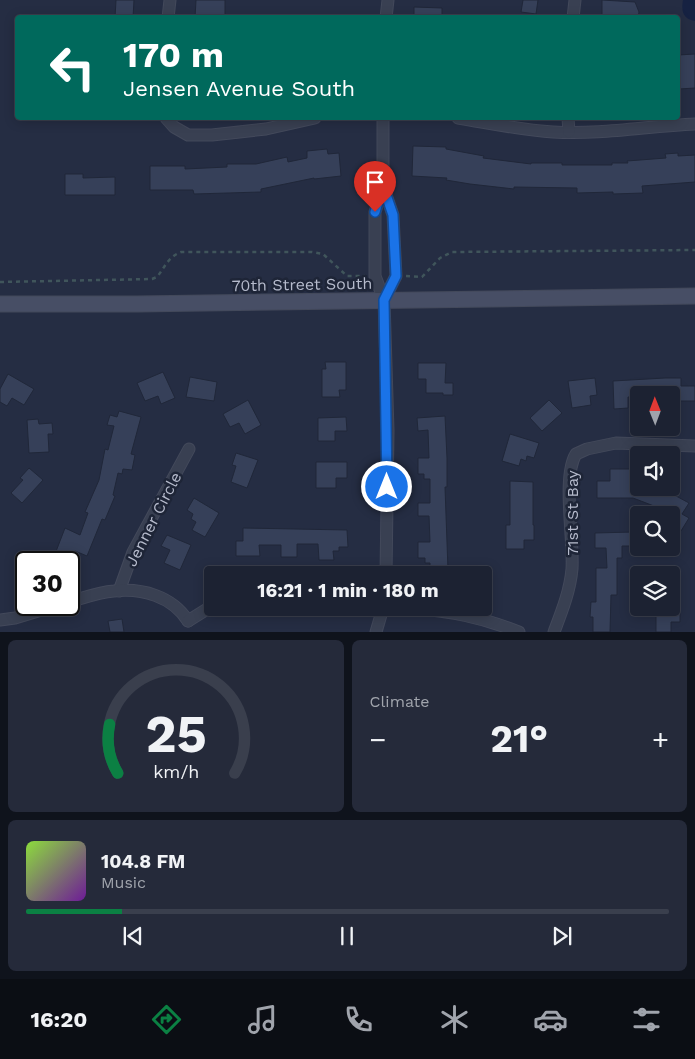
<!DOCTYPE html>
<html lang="en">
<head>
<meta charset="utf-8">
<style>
  :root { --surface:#1c2232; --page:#252a3a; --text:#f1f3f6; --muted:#a0a4ac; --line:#3a3f4d; --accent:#0b8043 }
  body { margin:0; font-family:"Work Sans",sans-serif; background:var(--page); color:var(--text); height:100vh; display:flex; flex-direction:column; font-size:19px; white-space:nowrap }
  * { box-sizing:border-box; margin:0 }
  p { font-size:16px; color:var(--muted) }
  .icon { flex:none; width:28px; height:28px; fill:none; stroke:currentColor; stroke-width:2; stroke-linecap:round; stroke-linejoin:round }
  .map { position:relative; height:632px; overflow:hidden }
  .side { display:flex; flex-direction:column; gap:8px; padding:8px; background:#0f131c; flex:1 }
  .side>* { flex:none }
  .banner { position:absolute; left:15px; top:15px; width:665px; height:105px; border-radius:5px; box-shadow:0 2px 12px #0003,0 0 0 1px var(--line); background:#00695c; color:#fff; overflow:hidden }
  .needle { width:32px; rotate:359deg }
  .buttons { position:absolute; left:630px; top:386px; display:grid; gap:10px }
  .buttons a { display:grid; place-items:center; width:50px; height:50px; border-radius:5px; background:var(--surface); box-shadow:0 2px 12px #0003,0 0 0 1px var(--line); font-size:25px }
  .speed { position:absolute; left:15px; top:551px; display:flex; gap:10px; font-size:25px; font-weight:700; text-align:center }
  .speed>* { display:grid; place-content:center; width:65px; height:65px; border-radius:50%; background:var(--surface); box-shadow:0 2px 12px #0003,0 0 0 1px var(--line); line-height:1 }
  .speed .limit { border:2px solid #111; border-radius:8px; background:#fff; color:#111 }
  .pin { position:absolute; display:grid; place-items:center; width:42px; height:42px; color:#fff; margin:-51px -21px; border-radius:50% 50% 50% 0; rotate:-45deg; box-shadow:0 0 5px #0007 }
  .pin .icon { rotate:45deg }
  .me { position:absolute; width:55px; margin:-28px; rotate:0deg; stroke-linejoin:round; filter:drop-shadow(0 0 4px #0008) }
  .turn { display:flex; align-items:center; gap:18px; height:105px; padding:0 25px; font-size:22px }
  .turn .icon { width:65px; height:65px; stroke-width:2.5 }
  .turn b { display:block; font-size:35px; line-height:42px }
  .big { font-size:38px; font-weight:700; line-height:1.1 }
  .side .tile { flex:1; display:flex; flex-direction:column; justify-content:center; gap:8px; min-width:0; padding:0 18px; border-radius:8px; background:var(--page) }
  .side .dial { align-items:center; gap:0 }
  .dial svg { height:130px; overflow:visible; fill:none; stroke:var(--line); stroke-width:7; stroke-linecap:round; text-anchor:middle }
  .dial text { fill:var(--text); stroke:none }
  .song { display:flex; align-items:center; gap:15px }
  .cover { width:60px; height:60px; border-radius:8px; background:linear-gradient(135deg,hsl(90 70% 55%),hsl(280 70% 35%)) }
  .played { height:5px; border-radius:2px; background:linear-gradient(90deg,var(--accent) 15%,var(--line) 15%) }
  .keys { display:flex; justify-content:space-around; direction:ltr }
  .heat { display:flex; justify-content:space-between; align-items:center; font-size:28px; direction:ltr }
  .side .tiles { flex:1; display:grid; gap:8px; grid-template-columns:1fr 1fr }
  .tile:last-child { grid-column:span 2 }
  .trip { position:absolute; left:204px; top:566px; width:288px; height:50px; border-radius:5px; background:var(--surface); box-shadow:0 2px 12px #0003,0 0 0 1px var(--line); font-weight:700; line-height:50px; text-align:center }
  .tab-bar { display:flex; height:80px; justify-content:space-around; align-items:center; background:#0b0e14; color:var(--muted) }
  .tab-bar .icon { width:35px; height:35px }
  .tab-bar .selected { color:var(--accent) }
  .tab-bar b { font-size:22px; color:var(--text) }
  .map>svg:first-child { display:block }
  .water { fill:#162242 }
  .building { fill:#364059; stroke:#202739 }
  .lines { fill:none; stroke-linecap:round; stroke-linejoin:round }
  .street-casing { stroke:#43495b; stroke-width:13 }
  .secondary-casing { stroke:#43495b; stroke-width:17 }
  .path { stroke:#40555b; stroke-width:2.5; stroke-dasharray:4 4; stroke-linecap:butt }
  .street { stroke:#394052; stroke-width:11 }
  .secondary { stroke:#474e65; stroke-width:15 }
  .route-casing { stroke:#114b97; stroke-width:12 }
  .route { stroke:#1a73e8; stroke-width:9 }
  .labels { text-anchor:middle; stroke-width:5; stroke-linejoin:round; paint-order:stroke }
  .street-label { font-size:16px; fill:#b6bbcc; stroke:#1e2537 }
</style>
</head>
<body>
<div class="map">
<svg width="695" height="632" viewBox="0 0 695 632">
  <rect width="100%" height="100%" fill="#252d43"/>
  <path class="water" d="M683,0H695V21C683,19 681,11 683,0Z"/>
  <g class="building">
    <path d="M116,0H134L133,18H115Z"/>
    <path d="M196,0H225V18H195Z"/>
    <path d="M523,0H538L536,14L521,12Z"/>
    <path d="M602,0L635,2L639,12L638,18H602Z"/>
    <path d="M414,7L442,8V18H414Z"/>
    <path d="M695,54V88L679,89L678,55Z"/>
    <path d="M413,146L446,147V149L484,156L483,158L531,164V163H562V165H612V163H628L627,161L666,158L665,154L678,153V156L695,155V182L642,186L643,193L613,194V192L577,193V188L514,187V189L470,184L446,180L447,178L412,176Z"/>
    <path d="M327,149L328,154L339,153L341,176L314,179V178L261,189V192L194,194L193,190H150V166H185V169L227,167V164H256L287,157L288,162L307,158V151Z"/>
    <path d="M65,174H83V178L115,177V195H65Z"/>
    <path d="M325,362H346V390H339L340,397H322V369H326Z"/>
    <path d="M418,363H446L445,383H453V395H443V393H426V379H418Z"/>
    <path d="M163,372L175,398L161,404L158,396L145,401L137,383Z"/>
    <path d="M8,374L34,389L24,405L12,398L7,406L0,402V389Z"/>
    <path d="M190,377L217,382L214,401L186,397Z"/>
    <path d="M595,378L597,395L590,396L591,405L572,408L568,381Z"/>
    <path d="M665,378H681V386H695V401H671V395H638V397H628V408L614,409L613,381Z"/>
    <path d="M248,400L261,425L245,434L239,423L230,427L223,414Z"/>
    <path d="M549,400L562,413L542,431L530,418Z"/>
    <path d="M119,411L141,417L131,454L135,455L132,470L123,469L122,474L118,473L113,495L115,496L105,520L102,519L87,556L75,551L71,561L55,554L65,528L80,535L88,513L85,512L99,480L105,449L108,450L114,426L107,425L110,415L117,417Z"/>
    <path d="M445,416L447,458V487H445L448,570H430V563H425V558H418V542H430L429,516H418V503H430V479H424V474H418V458H429L428,430L418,431L417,418Z"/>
    <path d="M346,417L347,431H335V441H318V418Z"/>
    <path d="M38,419L39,424L52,423L53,434H48L49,452L29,453L27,420Z"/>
    <path d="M510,434L539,443L534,458L527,456L526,461L521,459L519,466L502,461Z"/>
    <path d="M236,453L258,460L247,488L231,482L236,466L232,465Z"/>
    <path d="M316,462H347V478H336V488H316Z"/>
    <path d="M29,468L43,480L22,503L11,493L23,480L20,478Z"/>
    <path d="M610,469H639V488H654L678,497L689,503L682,514L689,518L681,531L671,525V515H664L667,511L633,498H597V481H610Z"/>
    <path d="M510,481L533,482V525H534V540H524V549H506V525H510Z"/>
    <path d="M194,498L219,513L205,537L192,530L196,522L191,519L193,514L187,510Z"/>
    <path d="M243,528L347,530L348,547H339V551H333L334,560H319L318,544H297V557H281V545H259L260,556H236V541H243Z"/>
    <path d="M633,532V546H622V558H617V595H611L610,632H593V617H590L591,602H596V568H607L606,548H595V533Z"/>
    <path d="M167,535L191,545L180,570L164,563L170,550L161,546Z"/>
    <path d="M656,608H680V622H671V632H656Z"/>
    <path d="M122,619L124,632H110L108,621Z"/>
  </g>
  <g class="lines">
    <defs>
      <g id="street">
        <path d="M168,18L170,0"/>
        <path d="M386,18L388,0"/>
        <path d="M573,18L575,0"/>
        <path d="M166,118L174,127L188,135H212L266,129L315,118"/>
        <path d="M383,118V186L375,212V276L384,300L388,431L386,575"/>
        <path d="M458,118C489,123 521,130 553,132C601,135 648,126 695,124"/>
        <path d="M568,118L569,132"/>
        <path d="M383,186L393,215L396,276L384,300"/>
        <path d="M119,591L133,552L189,449"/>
        <path d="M69,602C83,598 99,592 114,591C142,588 172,596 188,621"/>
        <path d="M410,608C450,611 481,617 519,632"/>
        <path d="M0,620L15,618L58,605"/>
        <path d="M188,621L212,606"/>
        <path d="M376,632L383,608"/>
        <path d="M554,632C562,611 570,591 572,569C574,540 562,476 576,454L587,449L616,443L695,446"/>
      </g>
      <path id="secondary" d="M0,304H137L695,296"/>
    </defs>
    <use href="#street" class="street-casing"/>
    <use href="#secondary" class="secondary-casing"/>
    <g class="path">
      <path d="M406,276L422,277L440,258L452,252L695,250"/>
      <path d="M0,282L152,279L157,277C165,267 168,257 181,252H312L323,254L347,276H365"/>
    </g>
    <use href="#street" class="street"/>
    <use href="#secondary" class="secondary"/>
  </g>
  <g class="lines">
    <defs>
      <path id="route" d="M375,212L383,186L393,215L396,276L384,300L387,487"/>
    </defs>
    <use href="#route" class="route-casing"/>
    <use href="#route" class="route"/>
  </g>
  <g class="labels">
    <g class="street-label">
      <text transform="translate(302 284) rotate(-1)" y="6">70th Street South</text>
      <text transform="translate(572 513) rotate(-90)" y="6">71st St Bay</text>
      <text transform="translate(153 519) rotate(-63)" y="6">Jenner Circle</text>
    </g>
  </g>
</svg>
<div class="buttons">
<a><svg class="needle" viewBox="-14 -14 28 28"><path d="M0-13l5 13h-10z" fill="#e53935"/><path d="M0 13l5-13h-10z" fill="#a0a4ac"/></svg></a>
<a><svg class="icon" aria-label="sound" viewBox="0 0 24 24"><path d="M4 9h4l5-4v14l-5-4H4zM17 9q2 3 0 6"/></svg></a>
<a><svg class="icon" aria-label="search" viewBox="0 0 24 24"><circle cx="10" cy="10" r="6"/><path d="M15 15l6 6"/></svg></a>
<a><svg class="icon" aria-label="layers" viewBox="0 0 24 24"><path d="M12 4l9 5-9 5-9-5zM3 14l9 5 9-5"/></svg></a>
</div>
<div class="speed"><div class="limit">30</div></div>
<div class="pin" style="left:375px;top:212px;background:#d93025"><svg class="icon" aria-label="arrive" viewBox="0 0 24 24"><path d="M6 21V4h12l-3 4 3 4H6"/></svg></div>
<svg class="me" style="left:387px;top:487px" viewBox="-20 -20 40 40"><circle r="17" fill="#1a73e8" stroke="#fff" stroke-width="3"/><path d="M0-11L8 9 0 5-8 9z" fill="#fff"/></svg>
<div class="trip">16:21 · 1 min · 180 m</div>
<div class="banner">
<div class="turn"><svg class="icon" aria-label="left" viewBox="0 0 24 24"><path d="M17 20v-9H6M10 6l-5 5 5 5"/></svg><div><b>170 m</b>Jensen Avenue South</div></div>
</div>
</div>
<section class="side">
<div class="tiles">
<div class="tile dial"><svg viewBox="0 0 100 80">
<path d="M14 69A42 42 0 1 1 86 69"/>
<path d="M14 69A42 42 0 0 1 9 39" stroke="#0b8043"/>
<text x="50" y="56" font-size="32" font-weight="700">25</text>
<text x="50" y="72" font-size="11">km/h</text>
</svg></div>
<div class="tile"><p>Climate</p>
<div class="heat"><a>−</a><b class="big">21°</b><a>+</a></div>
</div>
<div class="tile">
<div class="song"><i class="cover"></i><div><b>104.8 FM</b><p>Music</p></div></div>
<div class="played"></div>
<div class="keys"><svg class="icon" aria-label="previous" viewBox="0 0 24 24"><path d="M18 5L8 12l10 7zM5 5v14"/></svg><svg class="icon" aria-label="pause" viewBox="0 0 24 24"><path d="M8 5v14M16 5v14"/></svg><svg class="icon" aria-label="next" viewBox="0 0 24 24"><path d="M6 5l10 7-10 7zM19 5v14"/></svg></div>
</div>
</div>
</section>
<nav class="tab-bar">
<b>16:20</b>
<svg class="icon selected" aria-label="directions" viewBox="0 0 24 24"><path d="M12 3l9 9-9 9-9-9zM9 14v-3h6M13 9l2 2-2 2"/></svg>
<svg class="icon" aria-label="music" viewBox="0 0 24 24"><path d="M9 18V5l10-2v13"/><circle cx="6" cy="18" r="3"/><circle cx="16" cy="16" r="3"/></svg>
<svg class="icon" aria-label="phone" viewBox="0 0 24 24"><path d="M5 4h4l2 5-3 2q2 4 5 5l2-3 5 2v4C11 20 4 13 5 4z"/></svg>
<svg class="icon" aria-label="climate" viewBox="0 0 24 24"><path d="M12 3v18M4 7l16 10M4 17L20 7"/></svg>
<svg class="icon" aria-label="car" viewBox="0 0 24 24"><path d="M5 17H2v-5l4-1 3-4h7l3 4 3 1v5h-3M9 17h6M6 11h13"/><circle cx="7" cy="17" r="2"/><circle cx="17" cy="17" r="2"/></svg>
<svg class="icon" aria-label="filters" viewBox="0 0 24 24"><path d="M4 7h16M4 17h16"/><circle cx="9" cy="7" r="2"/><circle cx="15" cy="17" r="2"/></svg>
</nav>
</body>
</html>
